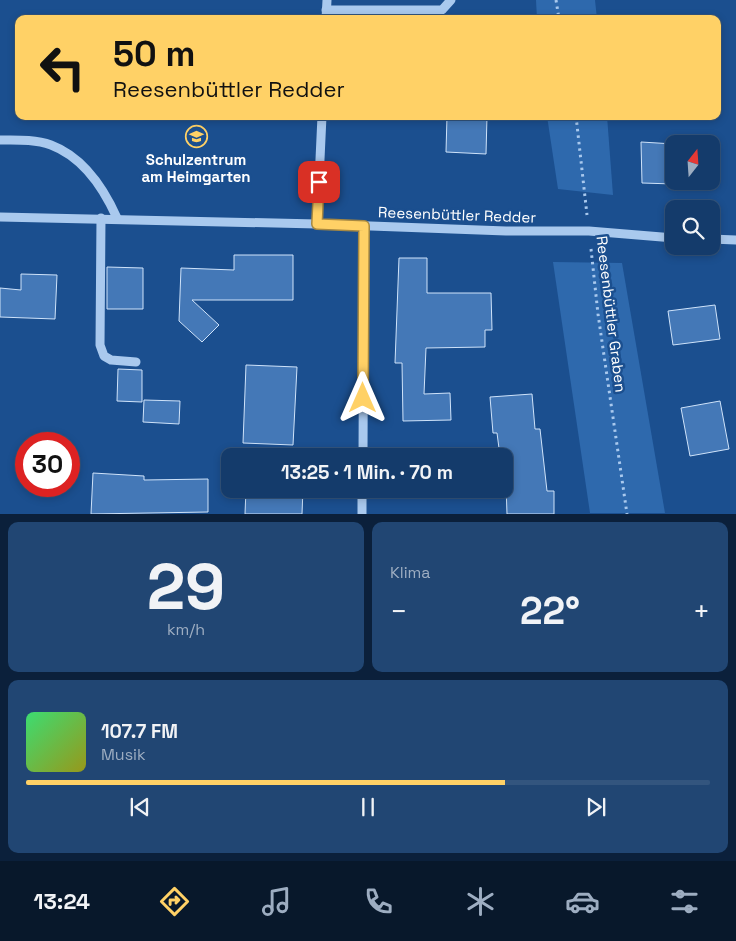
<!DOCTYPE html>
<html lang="de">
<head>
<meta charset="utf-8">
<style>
  :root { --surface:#143b6b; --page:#214673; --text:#f1f3f6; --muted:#9dadc1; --line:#33557e; --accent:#ffd166 }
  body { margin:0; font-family:"Space Grotesk",sans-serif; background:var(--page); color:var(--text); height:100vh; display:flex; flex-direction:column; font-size:19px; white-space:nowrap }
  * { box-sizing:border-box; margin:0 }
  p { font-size:16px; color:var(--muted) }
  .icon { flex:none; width:28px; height:28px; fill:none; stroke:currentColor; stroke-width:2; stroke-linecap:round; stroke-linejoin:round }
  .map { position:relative; height:514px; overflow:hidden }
  .side { display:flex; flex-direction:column; gap:8px; padding:8px; background:#0b203b; flex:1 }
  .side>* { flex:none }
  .banner { position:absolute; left:15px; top:15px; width:706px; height:105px; border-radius:10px; box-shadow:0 2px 8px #0003,0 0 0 1px var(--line); background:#ffd166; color:#111; overflow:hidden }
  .needle { width:32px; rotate:17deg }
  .fabs { position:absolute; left:665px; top:135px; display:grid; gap:10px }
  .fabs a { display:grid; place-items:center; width:55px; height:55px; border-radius:10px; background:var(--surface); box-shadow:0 2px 8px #0003,0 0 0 1px var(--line); font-size:25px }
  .speed { position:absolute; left:15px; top:432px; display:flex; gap:10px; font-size:25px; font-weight:700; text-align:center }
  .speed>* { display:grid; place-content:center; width:65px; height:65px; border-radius:50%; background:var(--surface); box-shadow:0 2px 8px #0003,0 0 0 1px var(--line); line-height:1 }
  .speed .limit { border:8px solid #d22; background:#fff; color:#111 }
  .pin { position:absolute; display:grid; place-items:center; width:42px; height:42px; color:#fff; margin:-21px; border-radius:10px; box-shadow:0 2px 8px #0006 }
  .me { position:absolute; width:55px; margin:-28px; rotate:0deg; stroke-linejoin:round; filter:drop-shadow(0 0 4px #0008) }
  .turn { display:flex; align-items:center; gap:18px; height:105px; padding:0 15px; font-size:22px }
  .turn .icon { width:65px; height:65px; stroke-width:2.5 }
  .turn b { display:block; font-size:35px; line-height:42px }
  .big { font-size:38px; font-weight:700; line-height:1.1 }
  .side .tile { flex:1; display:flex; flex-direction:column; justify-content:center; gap:8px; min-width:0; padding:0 18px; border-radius:10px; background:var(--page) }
  .side .dial { align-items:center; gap:0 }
  .dial b { font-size:65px; line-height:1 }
  .song { display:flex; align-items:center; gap:15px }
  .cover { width:60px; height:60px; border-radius:8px; background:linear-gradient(135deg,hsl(140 70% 55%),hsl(60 70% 35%)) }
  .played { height:5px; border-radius:2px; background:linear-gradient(90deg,var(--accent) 70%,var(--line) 70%) }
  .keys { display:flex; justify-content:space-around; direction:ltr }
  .heat { display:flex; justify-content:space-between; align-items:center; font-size:28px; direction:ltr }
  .side .tiles { flex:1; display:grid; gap:8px; grid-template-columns:1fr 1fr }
  .tile:last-child { grid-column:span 2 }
  .trip { position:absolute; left:221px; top:448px; width:292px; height:50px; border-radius:10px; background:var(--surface); box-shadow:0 2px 8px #0003,0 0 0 1px var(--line); font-weight:700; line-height:50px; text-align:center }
  .tabs { display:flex; height:80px; justify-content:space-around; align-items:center; background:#08182b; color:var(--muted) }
  .tabs .icon { width:35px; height:35px }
  .tabs .current { color:var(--accent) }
  .tabs b { font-size:22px; color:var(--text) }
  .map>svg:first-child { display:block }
  .green { fill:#2e69ad }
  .building { fill:#4478b7; stroke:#cfe3fa }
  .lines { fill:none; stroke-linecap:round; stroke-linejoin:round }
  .path { stroke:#a9c9ee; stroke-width:3; stroke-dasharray:2.5 4; stroke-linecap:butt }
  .minor { stroke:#a9c9ee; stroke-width:9 }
  .route-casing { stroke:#a68842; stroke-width:12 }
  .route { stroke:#ffd166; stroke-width:9 }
  .labels { text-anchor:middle; stroke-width:5; stroke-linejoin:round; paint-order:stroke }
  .poi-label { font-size:15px; font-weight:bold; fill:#fff; stroke:#1b4f8f }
  .street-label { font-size:15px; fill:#fff; stroke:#1b4f8f }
</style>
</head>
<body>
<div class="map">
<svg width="736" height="514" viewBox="0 0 736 514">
  <rect width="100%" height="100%" fill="#1b4f8f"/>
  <g class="green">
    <path d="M536,0H595L597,19H537Z"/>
    <path d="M547,116H607L613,195L558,189Z"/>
    <path d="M553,262L622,263L665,513H590Z"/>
  </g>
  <g class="building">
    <path d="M447,116H487L486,154L446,152Z"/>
    <path d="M641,142L674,144V184L642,183Z"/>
    <path d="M234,255H293V300H192L219,325L202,342L179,321L181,268L234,270Z"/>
    <path d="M399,258H427V293H491L492,330H485V347L426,348L424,394L450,393L451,420L403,421L402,363H395Z"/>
    <path d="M107,267L143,268V309H107Z"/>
    <path d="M21,274L57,275L55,319L0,317V288L21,290Z"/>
    <path d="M715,305L720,339L673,345L668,311Z"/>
    <path d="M246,365L297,367L293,445L243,443Z"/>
    <path d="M118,369L142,370V402L117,401Z"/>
    <path d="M532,394L535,429H540L547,491H554V514H507L505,456H500L497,433H493L490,397Z"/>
    <path d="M144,400L180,401L179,424L143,422Z"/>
    <path d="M720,401L729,449L690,456L681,408Z"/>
    <path d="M93,473L144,476V480L208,479V512L91,514Z"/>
    <path d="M246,489H303L302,514H245Z"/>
  </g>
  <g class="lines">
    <g class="path">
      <path d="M556,0L559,19"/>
      <path d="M576,116L587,215"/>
      <path d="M591,249L598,314L627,514"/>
    </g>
    <g class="minor">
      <path d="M326,10H442L451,0"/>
      <path d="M326,19L327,0"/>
      <path d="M0,140C16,140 35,139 51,145C83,157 104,189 117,218"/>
      <path d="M0,217L317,224L506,231H589L674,238"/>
      <path d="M101,218L100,345L104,356L111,360L136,362"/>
      <path d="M317,224L322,116"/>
      <path d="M711,239L736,240"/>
      <path d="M363,456L364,226"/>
      <path d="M362,514V489"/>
    </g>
  </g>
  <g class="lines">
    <defs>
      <path id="route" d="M319,182L317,224L364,226L363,398"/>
    </defs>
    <use href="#route" class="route-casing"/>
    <use href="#route" class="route"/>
  </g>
  <defs>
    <symbol id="school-ring" viewBox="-11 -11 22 22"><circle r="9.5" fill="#1b4f8f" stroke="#ffd166" stroke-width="1.5"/><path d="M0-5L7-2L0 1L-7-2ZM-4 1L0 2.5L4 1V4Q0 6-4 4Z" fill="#ffd166"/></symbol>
  </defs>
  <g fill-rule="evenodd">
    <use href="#school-ring" x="184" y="124" width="25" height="25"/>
  </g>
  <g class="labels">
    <g class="poi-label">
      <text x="196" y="165">Schulzentrum<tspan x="196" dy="17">am Heimgarten</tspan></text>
    </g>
    <g class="street-label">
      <text transform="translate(457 215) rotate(2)" y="5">Reesenbüttler Redder</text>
      <text transform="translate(611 314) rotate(83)" y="5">Reesenbüttler Graben</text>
    </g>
  </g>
</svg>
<div class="fabs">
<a><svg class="needle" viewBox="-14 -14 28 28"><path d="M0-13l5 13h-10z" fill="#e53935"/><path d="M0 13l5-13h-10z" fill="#9dadc1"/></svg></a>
<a><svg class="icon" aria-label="search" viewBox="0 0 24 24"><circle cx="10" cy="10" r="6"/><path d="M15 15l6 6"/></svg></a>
</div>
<div class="speed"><div class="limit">30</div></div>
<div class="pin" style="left:319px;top:182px;background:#d93025"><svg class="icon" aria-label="arrive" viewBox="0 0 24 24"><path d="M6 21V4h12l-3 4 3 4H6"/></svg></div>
<svg class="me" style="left:363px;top:398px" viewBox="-20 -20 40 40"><path d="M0-17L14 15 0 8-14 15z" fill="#ffd166" stroke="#fff" stroke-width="4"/></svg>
<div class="trip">13:25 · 1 Min. · 70 m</div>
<div class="banner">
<div class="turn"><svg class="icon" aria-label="left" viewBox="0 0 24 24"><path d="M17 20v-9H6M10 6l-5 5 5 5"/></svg><div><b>50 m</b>Reesenbüttler Redder</div></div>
</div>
</div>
<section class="side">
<div class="tiles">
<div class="tile dial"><b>29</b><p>km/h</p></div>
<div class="tile"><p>Klima</p>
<div class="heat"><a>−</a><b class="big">22°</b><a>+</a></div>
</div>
<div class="tile">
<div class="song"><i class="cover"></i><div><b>107.7 FM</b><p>Musik</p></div></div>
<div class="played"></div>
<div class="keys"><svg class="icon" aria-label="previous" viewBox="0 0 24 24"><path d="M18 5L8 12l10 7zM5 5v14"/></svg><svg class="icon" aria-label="pause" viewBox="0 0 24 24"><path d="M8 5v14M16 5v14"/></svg><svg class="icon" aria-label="next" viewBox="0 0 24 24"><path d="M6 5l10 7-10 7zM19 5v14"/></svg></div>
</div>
</div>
</section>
<nav class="tabs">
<b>13:24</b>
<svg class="icon current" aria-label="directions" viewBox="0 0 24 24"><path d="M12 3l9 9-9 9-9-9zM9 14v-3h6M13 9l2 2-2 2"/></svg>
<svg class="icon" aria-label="music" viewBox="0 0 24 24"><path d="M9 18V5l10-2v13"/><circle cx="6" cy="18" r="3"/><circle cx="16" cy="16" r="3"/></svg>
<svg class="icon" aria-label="phone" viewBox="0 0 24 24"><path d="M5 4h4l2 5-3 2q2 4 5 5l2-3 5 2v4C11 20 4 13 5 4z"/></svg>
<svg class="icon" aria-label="climate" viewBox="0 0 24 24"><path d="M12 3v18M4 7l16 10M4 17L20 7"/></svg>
<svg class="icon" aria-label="car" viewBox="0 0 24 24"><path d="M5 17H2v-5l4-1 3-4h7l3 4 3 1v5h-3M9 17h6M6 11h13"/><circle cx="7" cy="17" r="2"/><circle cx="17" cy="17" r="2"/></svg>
<svg class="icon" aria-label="filters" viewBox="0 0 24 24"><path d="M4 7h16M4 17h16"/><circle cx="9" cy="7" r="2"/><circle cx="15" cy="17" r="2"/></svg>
</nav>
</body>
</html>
